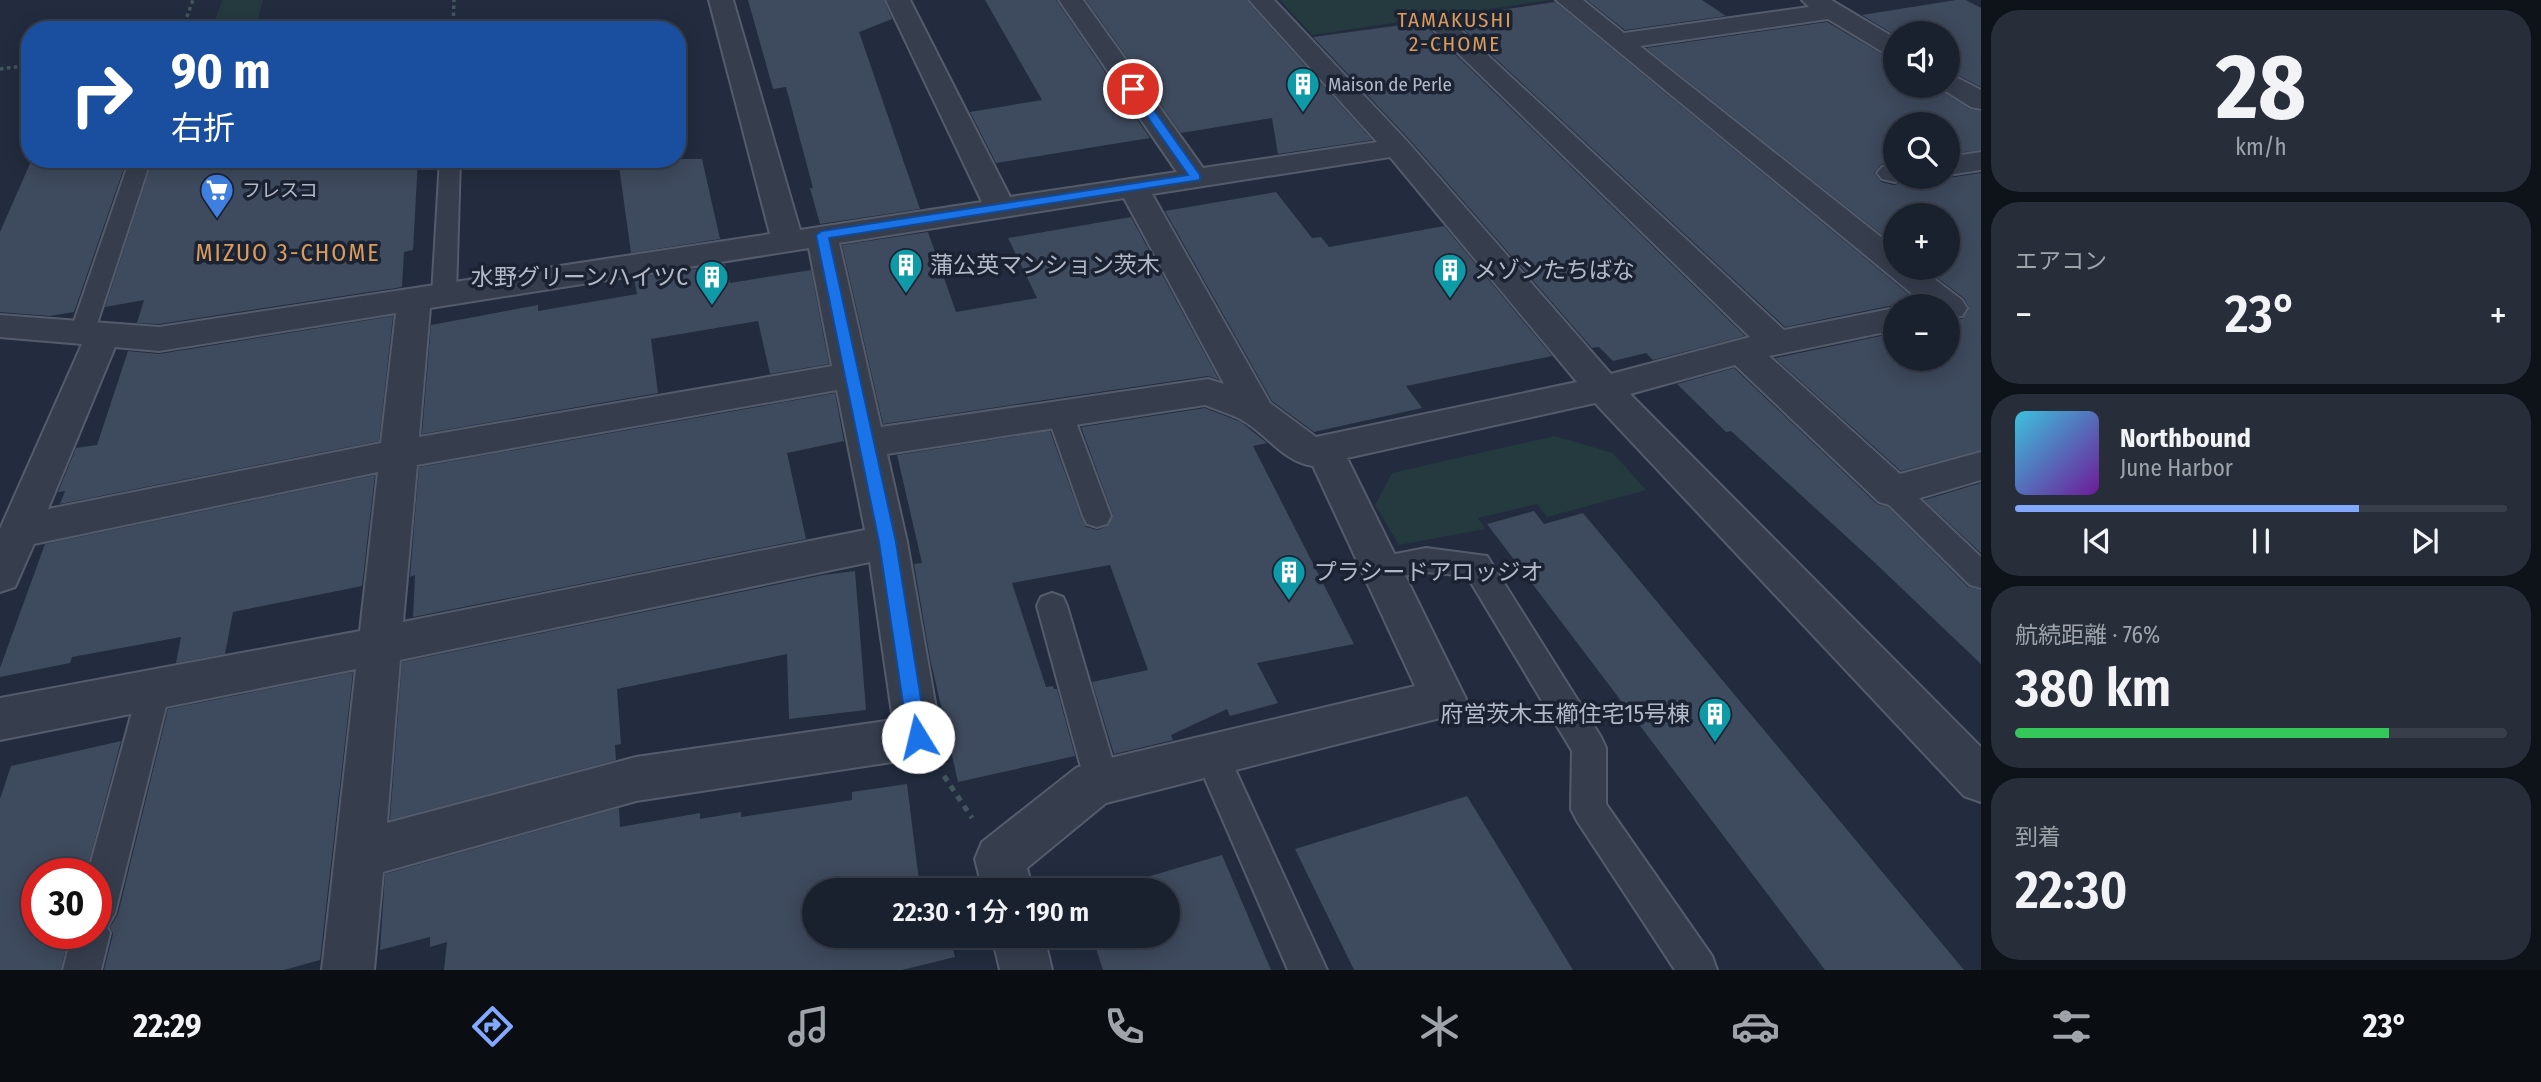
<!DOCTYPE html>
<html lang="ja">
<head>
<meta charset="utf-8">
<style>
  :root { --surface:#1a212e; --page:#272e3a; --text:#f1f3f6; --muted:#9fa3aa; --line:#383e4a; --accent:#83a9fe }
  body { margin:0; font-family:"Fira Sans Condensed","Noto Sans JP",sans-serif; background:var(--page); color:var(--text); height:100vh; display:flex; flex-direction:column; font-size:26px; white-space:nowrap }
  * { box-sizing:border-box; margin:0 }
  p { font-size:23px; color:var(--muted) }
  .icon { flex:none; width:38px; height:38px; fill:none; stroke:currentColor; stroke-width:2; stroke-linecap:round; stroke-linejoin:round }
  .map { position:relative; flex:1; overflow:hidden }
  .panel { display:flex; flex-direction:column; gap:10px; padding:10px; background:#0e1219; width:560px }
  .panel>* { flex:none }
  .top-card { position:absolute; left:21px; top:21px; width:665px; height:147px; border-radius:28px; box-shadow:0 4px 18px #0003,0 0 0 2px var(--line); background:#1a4fa0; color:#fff; overflow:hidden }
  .tools { position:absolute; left:1883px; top:21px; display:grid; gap:14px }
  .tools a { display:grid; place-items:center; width:77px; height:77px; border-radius:50%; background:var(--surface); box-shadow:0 4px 18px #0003,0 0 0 2px var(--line); font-size:35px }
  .speed { position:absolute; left:21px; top:858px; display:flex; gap:14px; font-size:35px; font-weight:700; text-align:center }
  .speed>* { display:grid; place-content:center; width:91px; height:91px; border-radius:50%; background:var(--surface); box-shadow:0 4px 18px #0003,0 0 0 2px var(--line); line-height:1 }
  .speed .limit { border:10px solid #d22; background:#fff; color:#111 }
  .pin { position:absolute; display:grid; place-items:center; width:60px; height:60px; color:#fff; margin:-30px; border:4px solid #fff; border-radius:50%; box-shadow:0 2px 7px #0007 }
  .me { position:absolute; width:77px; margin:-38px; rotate:351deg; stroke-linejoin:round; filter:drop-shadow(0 0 5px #0008) }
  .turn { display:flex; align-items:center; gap:24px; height:147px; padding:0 35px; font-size:32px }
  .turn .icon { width:91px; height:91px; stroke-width:2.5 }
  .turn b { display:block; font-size:49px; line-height:60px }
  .big { font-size:52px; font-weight:600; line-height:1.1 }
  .panel .card { flex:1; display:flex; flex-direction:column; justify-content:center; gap:10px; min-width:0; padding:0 24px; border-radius:28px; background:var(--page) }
  .panel .dial { align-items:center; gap:0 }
  .dial b { font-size:91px; line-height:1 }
  .song { display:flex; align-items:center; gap:21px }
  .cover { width:84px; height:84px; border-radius:10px; background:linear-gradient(135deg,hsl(190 70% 55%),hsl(280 70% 35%)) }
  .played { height:7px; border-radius:4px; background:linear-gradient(90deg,var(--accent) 70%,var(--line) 70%) }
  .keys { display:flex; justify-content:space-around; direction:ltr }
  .heat { display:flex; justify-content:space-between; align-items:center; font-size:38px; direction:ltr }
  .charge { height:10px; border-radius:5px; background:linear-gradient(90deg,#34c759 76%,var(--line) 0) }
  .trip { position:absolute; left:802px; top:878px; width:378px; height:70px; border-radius:35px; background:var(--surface); box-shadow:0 4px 18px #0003,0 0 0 2px var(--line); font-weight:600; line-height:70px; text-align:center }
  .tab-bar { display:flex; height:112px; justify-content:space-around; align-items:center; background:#0a0d12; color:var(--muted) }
  .tab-bar .icon { width:49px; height:49px }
  .tab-bar .selected { color:var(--accent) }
  .tab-bar b { font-size:32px; color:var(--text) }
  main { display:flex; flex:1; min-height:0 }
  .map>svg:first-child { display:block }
  .green { fill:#243a3f }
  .building { fill:#3e4a5d }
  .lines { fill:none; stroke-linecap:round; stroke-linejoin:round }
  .lane-casing { stroke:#545c6c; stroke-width:4 }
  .street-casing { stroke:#545c6c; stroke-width:4 }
  .path-far1 { stroke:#42575c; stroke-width:3.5; stroke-dasharray:3.5 3.5; stroke-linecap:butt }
  .path { stroke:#42575c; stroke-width:5; stroke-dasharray:6 6; stroke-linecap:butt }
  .lane { fill:#363e4e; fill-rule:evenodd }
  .street { fill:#363e4e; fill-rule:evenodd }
  .route { fill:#1a73e8; stroke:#114b97; stroke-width:2 }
  .labels { text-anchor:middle; stroke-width:7; stroke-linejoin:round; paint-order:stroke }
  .far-poi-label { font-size:19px; fill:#b2b9c9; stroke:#1b2333; text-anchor:start }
  .far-neighbourhood-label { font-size:21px; letter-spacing:2px; fill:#da9c5c; stroke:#1b2333 }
  .poi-label { font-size:23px; fill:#b2b9c9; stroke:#1b2333; text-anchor:start }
  .neighbourhood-label { font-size:24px; letter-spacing:2px; fill:#da9c5c; stroke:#1b2333 }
</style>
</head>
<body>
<main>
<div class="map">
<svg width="1981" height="970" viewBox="0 0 1981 970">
  <rect width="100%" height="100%" fill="#222c3e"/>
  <g class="green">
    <path d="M222,0H263L256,27L212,30Z"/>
    <path d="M1280,0H1550L1312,35Z"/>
    <path d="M1555,436L1613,453L1646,490L1547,517L1537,504L1478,518L1485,529L1399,545L1375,505L1392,473Z"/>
  </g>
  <g class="building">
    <path d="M748,0H884L892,19L859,32L920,209L820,224L810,188H813L786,87L773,89Z"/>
    <path d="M985,0H1056L1150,138L996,163L970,112L1042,100Z"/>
    <path d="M1086,0H1246L1372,140L1278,154L1272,118L1181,133Z"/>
    <path d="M1587,0H1702L1726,16L1625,30Z"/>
    <path d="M1956,0H1966L1981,8V87L1948,70V33L1895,35L1862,15Z"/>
    <path d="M1555,2L1923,306L1894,305L1785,327L1454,20L1447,18Z"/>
    <path d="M1432,21L1429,29L1745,336L1653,360L1646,353L1613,361L1599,347L1592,348L1409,139L1313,37Z"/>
    <path d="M1827,22L1885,56L1895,59V86H1937L1938,89L1970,109L1981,111V150L1948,154V124H1895V162L1881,164L1874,173L1881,182L1894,185L1906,182L1910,177L1948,178L1981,173V450L1901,471L1775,358L1895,333V359H1948V320L1962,319L1969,307L1964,298L1924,268H1948V215H1895V245L1646,48Z"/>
    <path d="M32,159H127L74,312L50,316L0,312V232Z"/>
    <path d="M153,159H418L413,250L404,252L402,287L159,324L137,323L144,300L105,307Z"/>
    <path d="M618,159H702L720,239L631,253Z"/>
    <path d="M1276,192L1312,238L1321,237L1329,247L1444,226L1552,356L1406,386L1422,408L1314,432L1272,401L1165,211Z"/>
    <path d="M1131,217L1219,380L1208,376L883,424L842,245L928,232L956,312L1037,298L1008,238Z"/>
    <path d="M725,264L730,283L811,270L829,364L770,374L758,321L651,339L658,393L422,434L431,325L538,305V311L637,294L634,278Z"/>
    <path d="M393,316L379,441L60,504L65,491L58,492L76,448L97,445L128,351L159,354Z"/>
    <path d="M1734,368L1877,504L1888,507L1968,587L1981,590V664L1873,561L1731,431L1726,432L1677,384Z"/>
    <path d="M835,393L844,441L787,453L806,539L413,617L415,575L410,577L419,467Z"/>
    <path d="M1205,408L1241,422L1267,443L1253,446L1354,644L1257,663L1278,703L1230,716L1227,709L1171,735L1173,740L1114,754L1092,682L1148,670L1110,565L1012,583L1046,687L1053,686L1054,689H1057L1075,756L958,782L930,658L914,564L922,563L897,455L1050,431L1081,517L1086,527L1098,530L1109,525L1113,515L1081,427Z"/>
    <path d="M375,475L362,586L233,612L225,654L176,663L181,637L72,657L70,663L0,677V668L45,544Z"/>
    <path d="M1981,483V553L1924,500Z"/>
    <path d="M1534,511L1544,524L1583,513L1964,970H1825L1487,524Z"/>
    <path d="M855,571L866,710L789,719L787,654L617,689L621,744L615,745L616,760L390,820L402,662L823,575Z"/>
    <path d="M353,672L320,960L284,970H104L113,934L110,927L118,914L168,709Z"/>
    <path d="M121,741L86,873H37V933H69L61,970H0V799L11,766Z"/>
    <path d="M907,784L920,889L940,885L941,891H814V936H950L955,957L902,970H444L447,942L430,947V937L380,950L385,874L619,808L620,827L700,813V819L741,812V817L852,800V792Z"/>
    <path d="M1467,796L1573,970H1354L1295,849Z"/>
    <path d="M1222,855L1271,970H1103L1092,936H1167V891H1099Z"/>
  </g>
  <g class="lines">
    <defs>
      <g id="lane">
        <path d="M130,159H151L94,333L91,339L82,341L73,339L70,333Z"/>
        <path d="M440,159H460L456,295L452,301L444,303L436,301L432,295Z"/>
        <path d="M1060,404L1069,407L1073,414L1111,516L1107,524L1097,527L1087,524L1083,516L1047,414L1051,407Z"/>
        <path d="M1893,480L1903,483L1981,557V588L1970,585L1883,499L1879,491L1883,483Z"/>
        <path d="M1426,548L1487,556L1601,737L1606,748V804L1712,956L1717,970H1675L1577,821L1571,809L1572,751L1467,576L1426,572L1381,580L1370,577L1366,568L1370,559Z"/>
        <path d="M1052,593L1063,597L1067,606L1119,782L1114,793L1102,798L1090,793L1085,782L1037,606L1041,597Z"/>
        <path d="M154,676L165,680L170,690L115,913L107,927L110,933L101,970H63L72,933H96V873H88L138,690L143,680Z"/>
        <path d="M1212,740L1224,745L1327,970H1288L1195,756L1200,745Z"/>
      </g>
      <g id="street">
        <path d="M709,0H733L800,230L982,202L886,0H910L1010,197L1177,172L1059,0H1083L1203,168L1377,142L1249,0H1274L1407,141L1611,374L1750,337L1431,27L1434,22L1443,20L1452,22L1784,330L1895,308V330L1769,356L1900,474L1981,452V480L1893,506L1879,502L1735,365L1630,394L1981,747V802L1964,796L1595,403L1347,458L1466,699L1460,713L1106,803L1027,868L1033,891H983L975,859L982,842L1076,768L1093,762L1415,686L1313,466C1283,462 1267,434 1242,420C1231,414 1217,410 1205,405L887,454L907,542L941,737L934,752L918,758L636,801L383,872L374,970H322L356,669L0,740V698L360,631L378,472L34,544L15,587L0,592V529L82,344L0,337V315L159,327L770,234ZM1390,157L1577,382L1316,437L1270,403L1152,194ZM1124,198L1224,384L1208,379L881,427L839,243ZM809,248L832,366L419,437L430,308ZM396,313L381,443L48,509L115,347L159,351ZM837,390L865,530L403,622L417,465ZM870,562L893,720L636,757L387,823L400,660Z"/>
        <path d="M1556,0H1583L1624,33L1809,7L1802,0H1831L1895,38V57L1886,54L1828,19L1640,46L1895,248V268H1920L1962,300L1967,308L1962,316L1948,318V306H1927Z"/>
        <path d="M1948,73L1981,90V109L1971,107L1939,87L1948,86Z"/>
        <path d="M1981,152V170L1948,175V157Z"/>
        <path d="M1895,164V177H1907L1905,179L1895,182L1882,179L1877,173L1882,167Z"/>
        <path d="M992,936H1044L1052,970H1000Z"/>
      </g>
    </defs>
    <use href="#lane" class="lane-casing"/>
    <use href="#street" class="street-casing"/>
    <g class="path-far1">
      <path d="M182,30L193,0"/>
      <path d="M453,30L454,0"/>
      <path d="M0,69L30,65"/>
    </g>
    <path class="path" d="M944,776L972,818"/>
    <use href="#lane" class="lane"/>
    <use href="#street" class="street"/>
  </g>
  <path class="route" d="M1133,85L1137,86L1200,175V180L829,238L896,542L927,737L924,743L918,746L911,743L908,737L879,542L816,235L822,231L1188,175L1128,89Z"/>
  <defs>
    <symbol id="building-pin" viewBox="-11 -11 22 30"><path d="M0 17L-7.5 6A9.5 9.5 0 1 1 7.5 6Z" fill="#0f9aa8" stroke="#1b2333"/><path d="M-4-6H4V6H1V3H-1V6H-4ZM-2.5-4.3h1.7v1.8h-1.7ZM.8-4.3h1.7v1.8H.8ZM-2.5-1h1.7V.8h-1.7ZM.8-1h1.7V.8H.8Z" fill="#fff"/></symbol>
    <symbol id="supermarket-pin" viewBox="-11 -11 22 30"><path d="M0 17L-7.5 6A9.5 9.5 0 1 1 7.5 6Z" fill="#3f7fe0" stroke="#1b2333"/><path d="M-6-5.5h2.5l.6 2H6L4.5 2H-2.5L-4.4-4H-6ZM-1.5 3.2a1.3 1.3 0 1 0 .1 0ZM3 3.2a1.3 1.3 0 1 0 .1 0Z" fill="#fff"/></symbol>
  </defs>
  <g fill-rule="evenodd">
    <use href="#building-pin" x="1284" y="65" width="38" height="52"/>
    <use href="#supermarket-pin" x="198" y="171" width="38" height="52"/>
    <use href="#building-pin" x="887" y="246" width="38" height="52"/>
    <use href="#building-pin" x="1431" y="251" width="38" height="52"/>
    <use href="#building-pin" x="693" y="258" width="38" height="52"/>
    <use href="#building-pin" x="1270" y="553" width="38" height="52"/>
    <use href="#building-pin" x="1696" y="695" width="38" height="52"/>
  </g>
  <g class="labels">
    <g class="far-poi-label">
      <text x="1328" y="91">Maison de Perle</text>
      <text x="242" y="197">フレスコ</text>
    </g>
    <g class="far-neighbourhood-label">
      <text x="1455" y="27">TAMAKUSHI<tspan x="1455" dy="24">2-CHOME</tspan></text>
    </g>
    <g class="poi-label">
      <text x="930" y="273">蒲公英マンション茨木</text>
      <text x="1474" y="278">メゾンたちばな</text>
      <text x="688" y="285" text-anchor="end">水野グリーンハイツC</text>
      <text x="1314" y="580">プラシードアロッジオ</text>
      <text x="1690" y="722" text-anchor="end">府営茨木玉櫛住宅15号棟</text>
    </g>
    <g class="neighbourhood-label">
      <text x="288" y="261">MIZUO 3-CHOME</text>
    </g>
  </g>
</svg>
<div class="tools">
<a><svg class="icon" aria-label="sound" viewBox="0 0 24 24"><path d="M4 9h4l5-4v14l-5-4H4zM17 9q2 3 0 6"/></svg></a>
<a><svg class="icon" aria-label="search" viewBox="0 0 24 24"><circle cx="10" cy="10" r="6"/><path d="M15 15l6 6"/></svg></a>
<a>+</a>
<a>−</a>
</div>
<div class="speed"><div class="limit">30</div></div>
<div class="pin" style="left:1133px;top:89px;background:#d93025"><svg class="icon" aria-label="arrive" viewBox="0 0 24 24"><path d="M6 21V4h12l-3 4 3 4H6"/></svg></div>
<svg class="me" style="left:918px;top:737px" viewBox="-20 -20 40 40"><circle r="19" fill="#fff"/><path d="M0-13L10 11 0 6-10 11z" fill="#1a73e8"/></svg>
<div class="trip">22:30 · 1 分 · 190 m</div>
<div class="top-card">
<div class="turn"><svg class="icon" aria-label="right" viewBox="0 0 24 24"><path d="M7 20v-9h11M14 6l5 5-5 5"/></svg><div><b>90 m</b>右折</div></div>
</div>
</div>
<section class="panel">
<div class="card dial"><b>28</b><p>km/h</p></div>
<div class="card"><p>エアコン</p>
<div class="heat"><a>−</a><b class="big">23°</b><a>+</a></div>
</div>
<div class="card">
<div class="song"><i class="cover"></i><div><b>Northbound</b><p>June Harbor</p></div></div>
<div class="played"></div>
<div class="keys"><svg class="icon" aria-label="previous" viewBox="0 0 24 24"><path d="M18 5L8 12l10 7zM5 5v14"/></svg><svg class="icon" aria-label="pause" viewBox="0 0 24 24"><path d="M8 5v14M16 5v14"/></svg><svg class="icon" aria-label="next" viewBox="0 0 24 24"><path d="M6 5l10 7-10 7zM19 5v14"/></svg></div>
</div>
<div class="card"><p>航続距離 · 76%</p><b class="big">380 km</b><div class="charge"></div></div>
<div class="card"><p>到着</p><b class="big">22:30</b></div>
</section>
</main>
<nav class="tab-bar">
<b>22:29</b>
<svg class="icon selected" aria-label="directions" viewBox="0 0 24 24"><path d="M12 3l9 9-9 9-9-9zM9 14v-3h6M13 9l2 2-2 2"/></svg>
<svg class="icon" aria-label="music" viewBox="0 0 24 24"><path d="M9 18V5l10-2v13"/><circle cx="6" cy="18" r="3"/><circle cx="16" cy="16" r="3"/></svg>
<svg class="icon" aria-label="phone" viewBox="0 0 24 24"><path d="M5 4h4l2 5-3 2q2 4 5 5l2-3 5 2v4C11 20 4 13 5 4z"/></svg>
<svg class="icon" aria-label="climate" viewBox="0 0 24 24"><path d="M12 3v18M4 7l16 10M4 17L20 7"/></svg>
<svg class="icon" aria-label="car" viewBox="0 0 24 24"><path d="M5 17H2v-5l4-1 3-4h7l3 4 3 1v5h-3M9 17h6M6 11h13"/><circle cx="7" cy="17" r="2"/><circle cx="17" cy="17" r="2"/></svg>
<svg class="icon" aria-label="filters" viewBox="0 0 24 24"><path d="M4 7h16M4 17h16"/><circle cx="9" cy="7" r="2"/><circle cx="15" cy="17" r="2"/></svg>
<b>23°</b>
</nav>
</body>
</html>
